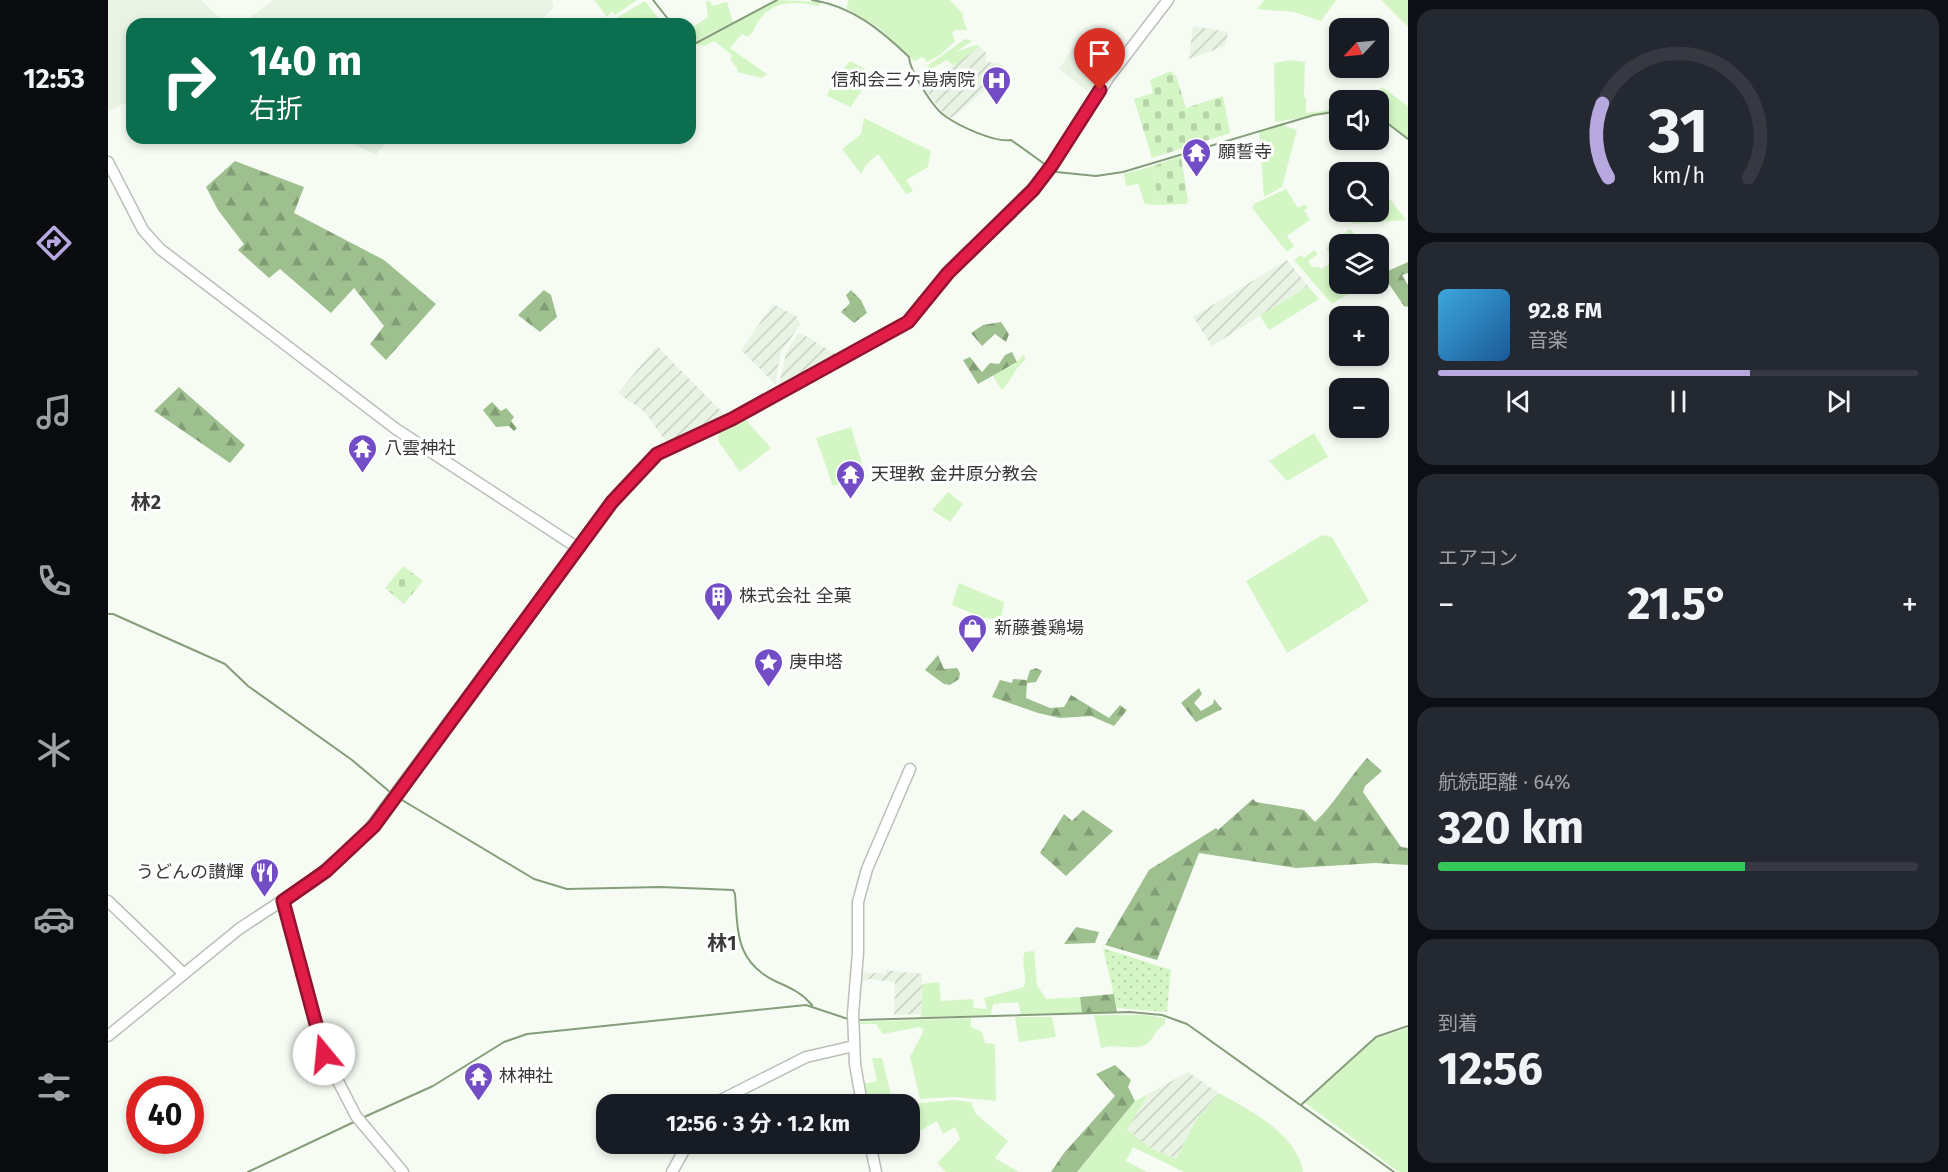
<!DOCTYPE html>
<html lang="ja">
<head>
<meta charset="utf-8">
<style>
  :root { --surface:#171b24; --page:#242831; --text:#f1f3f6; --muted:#9ea1a6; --line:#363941; --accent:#b8a8e0 }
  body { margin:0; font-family:"Fira Sans","Noto Sans JP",sans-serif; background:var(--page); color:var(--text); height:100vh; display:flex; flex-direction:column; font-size:22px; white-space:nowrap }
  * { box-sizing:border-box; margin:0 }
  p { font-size:20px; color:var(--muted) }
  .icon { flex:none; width:33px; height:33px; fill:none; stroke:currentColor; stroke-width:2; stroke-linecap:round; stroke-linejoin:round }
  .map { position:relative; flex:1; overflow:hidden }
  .side { display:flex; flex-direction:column; gap:9px; padding:9px; background:#0d0f14; width:540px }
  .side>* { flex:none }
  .guide { position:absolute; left:18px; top:18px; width:570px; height:126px; border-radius:18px; box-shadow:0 3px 9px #0003; background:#0b6e4f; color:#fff; overflow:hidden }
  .needle { width:39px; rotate:244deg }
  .buttons { position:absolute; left:1221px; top:18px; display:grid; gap:12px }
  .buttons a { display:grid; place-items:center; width:60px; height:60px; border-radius:12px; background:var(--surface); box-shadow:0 3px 9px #0003; font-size:30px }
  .speed { position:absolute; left:18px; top:1076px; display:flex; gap:12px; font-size:30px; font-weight:700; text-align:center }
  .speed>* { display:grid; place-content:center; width:78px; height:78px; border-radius:50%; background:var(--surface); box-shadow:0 3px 9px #0003; line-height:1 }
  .speed .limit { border:9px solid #d22; background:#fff; color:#111 }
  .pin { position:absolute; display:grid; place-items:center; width:51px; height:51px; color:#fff; margin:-62px -26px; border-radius:50% 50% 50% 0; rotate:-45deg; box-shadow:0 0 6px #0007 }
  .pin .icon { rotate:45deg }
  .me { position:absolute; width:66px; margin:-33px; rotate:343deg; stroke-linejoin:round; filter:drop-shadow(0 0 4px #0008) }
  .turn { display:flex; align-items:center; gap:21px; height:126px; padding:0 24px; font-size:27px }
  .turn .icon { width:78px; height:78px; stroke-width:2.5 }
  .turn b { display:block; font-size:42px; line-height:51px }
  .big { font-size:45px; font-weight:700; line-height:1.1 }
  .side .widget { flex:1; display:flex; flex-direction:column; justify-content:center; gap:9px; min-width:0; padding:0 21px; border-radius:18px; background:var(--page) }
  .side .dial { align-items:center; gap:0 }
  .dial svg { height:156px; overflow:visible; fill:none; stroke:var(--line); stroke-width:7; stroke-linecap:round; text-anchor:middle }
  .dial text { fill:var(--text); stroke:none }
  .song { display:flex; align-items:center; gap:18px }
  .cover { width:72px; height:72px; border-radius:9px; background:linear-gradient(135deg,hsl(200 70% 55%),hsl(210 70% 35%)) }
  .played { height:6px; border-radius:3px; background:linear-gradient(90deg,var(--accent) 65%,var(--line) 65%) }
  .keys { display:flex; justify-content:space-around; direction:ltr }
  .heat { display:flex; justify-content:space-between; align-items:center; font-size:33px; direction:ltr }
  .charge { height:9px; border-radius:4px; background:linear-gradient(90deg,#34c759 64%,var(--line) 0) }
  .trip { position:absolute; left:488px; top:1094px; width:324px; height:60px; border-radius:18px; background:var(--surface); box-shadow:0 3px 9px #0003; font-weight:700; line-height:60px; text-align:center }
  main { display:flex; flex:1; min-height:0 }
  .tabs { display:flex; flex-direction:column; width:108px; justify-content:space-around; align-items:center; background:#090b0e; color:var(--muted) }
  .tabs .icon { width:42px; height:42px }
  .tabs .selected { color:var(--accent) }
  .tabs b { font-size:27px; color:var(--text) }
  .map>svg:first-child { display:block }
  .built { fill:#e8f3e4 }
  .industrial { fill:url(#industrial-furrows) }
  .green { fill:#d4f6c5 }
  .forest { fill:url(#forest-firs) }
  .cemetery { fill:url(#cemetery-stones) }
  .park { fill:url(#park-dots) }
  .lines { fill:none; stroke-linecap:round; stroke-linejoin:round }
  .stream { stroke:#859d7a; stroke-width:2 }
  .minor-casing { stroke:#bac0b8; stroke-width:13 }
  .minor { stroke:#fff; stroke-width:10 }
  .route-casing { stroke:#92132f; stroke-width:15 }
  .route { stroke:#e11d48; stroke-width:10 }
  .labels { text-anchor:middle; stroke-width:6; stroke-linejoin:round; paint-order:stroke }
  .poi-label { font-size:18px; fill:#373a36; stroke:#fff; text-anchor:start }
  .neighbourhood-label { font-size:20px; font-weight:bold; fill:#373a36; stroke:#fff }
</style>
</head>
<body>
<main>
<nav class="tabs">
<b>12:53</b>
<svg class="icon selected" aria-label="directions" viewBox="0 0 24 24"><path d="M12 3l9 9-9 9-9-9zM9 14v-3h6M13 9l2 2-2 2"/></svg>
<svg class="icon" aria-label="music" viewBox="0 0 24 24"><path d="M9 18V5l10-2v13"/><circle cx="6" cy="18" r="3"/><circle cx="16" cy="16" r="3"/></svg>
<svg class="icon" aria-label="phone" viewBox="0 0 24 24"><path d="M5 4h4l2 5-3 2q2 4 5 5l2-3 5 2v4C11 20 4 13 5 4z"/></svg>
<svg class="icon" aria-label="climate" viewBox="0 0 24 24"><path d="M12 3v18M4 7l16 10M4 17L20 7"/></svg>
<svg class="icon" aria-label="car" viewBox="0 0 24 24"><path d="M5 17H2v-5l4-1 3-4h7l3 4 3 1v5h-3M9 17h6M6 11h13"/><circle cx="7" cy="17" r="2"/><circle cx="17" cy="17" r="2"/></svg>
<svg class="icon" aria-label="filters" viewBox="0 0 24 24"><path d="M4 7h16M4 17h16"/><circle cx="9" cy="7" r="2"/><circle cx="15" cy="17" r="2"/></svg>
</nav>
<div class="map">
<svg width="1300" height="1172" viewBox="0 0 1300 1172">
  <defs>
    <pattern id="industrial-furrows" width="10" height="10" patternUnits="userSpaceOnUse" patternTransform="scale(1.5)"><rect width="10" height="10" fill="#e8f3e4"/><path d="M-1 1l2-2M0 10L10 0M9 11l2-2" fill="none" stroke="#c8d1c4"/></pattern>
    <pattern id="forest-firs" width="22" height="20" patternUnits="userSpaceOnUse" patternTransform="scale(1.5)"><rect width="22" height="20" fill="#9ec08f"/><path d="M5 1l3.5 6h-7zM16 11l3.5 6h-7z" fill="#829d76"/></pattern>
    <pattern id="cemetery-stones" width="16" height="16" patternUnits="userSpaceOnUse" patternTransform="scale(1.5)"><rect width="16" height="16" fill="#d4f6c5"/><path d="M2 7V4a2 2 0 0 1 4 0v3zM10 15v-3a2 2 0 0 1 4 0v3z" fill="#b7d4aa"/></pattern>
    <pattern id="park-dots" width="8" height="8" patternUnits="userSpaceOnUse" patternTransform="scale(1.5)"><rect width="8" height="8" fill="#d4f6c5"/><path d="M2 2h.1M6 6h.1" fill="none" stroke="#b7d4aa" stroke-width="1.8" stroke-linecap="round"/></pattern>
  </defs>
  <rect width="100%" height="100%" fill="#f6fcf3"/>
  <g class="built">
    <path d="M0,0H93L118,24H24V99L0,112Z"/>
    <path d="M166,0H444L446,7L430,24H133Z"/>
    <path d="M972,37L1006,61L983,94L951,69Z"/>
    <path d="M232,138H281L268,155Z"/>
  </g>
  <g class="industrial">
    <path d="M1085,26L1120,32L1117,46L1081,59Z"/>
    <path d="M871,46L878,53V62L891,63L899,71L844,118L837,115L816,88Z"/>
    <path d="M1179,260L1200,286L1104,346L1085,317Z"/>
    <path d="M665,304L688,316L692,325L673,352L667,384L633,350Z"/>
    <path d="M693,333L727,354L726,358L673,387L671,385L678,353L690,334Z"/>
    <path d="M549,346L617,415V416L558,442L537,412L510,393Z"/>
    <path d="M778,970L814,974L813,1014L786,1015L787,982L760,979L751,984L753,972L777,974Z"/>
    <path d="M1080,1072L1111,1093L1088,1120L1068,1159L1044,1149L1019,1130L1040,1094Z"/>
  </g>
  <g class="green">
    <path d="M486,0H529L507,15L504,11L499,17Z"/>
    <path d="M670,0L713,2L710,6C688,1 664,0 650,22C646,28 646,33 639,37L634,34L622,48L659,74L654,78L629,72L630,70L622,59L624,55L606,41L596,46L587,44Z"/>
    <path d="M741,0H842L856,15L854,16L859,30H847L844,33L847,41L832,55L819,62L815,57L806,61L770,27L738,8Z"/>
    <path d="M1156,0H1228L1213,21L1186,12L1149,9Z"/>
    <path d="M1273,0H1300V27Z"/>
    <path d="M537,1L550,18L542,24H505L510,17Z"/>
    <path d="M602,1L604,6L619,2L625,22L587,41L582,37V29L600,17L598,2Z"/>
    <path d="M857,39L864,41L848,52L868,45L871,46L846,66L839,60L823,69L819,66Z"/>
    <path d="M1182,60L1197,62L1196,97L1198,98V113L1231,109V112L1167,122L1166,63Z"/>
    <path d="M742,61L764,73L743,107L719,96L724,84Z"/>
    <path d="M1274,87L1300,106V139L1271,116L1270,100H1263Z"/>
    <path d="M756,118L823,151L820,167L798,180L805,191L798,194L770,154L758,165L753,174L734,149L753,134Z"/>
    <path d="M1176,122L1177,126L1189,130L1174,187L1156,197L1151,132Z"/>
    <path d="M1045,166L1050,205L1037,204L1030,184L1018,186L1016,174Z"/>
    <path d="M1178,189L1190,208L1197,204L1200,208L1196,210L1202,220L1179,236L1186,246L1179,252L1144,208L1146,204Z"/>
    <path d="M1275,190L1298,220L1243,224L1255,212H1270L1271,195Z"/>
    <path d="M1242,229L1255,244H1232V284H1251L1253,286L1224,304L1186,260L1193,255L1196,258L1206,250L1210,254L1200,261L1205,268L1210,266L1213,269L1227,261L1218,248Z"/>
    <path d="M1200,286L1211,299L1161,330L1152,316Z"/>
    <path d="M916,354L917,360C906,369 904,380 894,390L884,375L906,365Z"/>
    <path d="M636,418L663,448L632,472L610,441L611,430Z"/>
    <path d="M743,427L758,477L725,486L708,438Z"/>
    <path d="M1206,433L1220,457L1179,481L1161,461Z"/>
    <path d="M840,492L855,504L842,522L824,510Z"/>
    <path d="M1214,535L1224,537L1261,601L1179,653L1138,581Z"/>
    <path d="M851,583L896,602L893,620L875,618L844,605Z"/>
    <path d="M926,951L929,985L938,999L972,997L974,1013L913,1014L910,1002L885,1004L883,1015L813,1017L814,984L831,982L833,1001L865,999L866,1008L879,1009L876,998L916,987C920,976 912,963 917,952Z"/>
    <path d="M986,1015H1037L1058,1018L1056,1025C1047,1029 1046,1040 1037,1045C1022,1051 1008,1043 993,1048Z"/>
    <path d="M907,1017H944L948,1037L911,1042Z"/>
    <path d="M863,1018V1027L874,1032L877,1043L887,1044L888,1101L847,1097L812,1099L802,1057L816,1030L811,1027L775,1034L768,1024H750V1022Z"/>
    <path d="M1300,1028V1172H1291L1197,1103L1267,1039Z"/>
    <path d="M764,1058H774L785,1103L758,1104L754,1084L769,1081Z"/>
    <path d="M1111,1093C1142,1110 1189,1134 1195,1172H1076L1025,1147L1018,1161L1039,1172H969L1027,1101L1040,1094L1019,1130L1044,1149L1068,1159L1088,1120Z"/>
    <path d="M846,1100L863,1102L868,1114L900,1141L887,1158L911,1172H838L829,1163L852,1139L847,1127L835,1134L829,1121L801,1137L800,1104Z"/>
  </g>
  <g class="forest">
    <path d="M127,161L196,187L186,213L276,260L328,304L278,360L262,344L276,326L246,288L223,313L172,269L161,278L130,250L136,244L110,210L98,187Z"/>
    <path d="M1300,262V273L1294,275L1300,285V307L1296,306L1281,284L1280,271Z"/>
    <path d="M436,290L443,295L449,317L432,332L410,315Z"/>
    <path d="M743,290L753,300L759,313L746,323L733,312L742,303L738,295Z"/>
    <path d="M893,322L901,334L898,342L887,334L874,346L863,333L875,325Z"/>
    <path d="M904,352L909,362L870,384L855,360L862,357L874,372L882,363L891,364L897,355Z"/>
    <path d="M71,387L137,445L122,463L46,411Z"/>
    <path d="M384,402L393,411L398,408L406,417L403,421L409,428L406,431L401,426L388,427L375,410Z"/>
    <path d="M830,655L836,669L849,668L852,673L851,679L842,685L836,684L817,670Z"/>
    <path d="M928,668L934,671L928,682L919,683L918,698L942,708L956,707L963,695L1001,718L1012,705L1019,710L1006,726L983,716L952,718L930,713L884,697L892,680L904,683L905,679L919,680L922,670Z"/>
    <path d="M1091,688L1094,694L1086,703L1093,711L1105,704L1106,699L1114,709L1088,722L1073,703Z"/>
    <path d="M1259,758L1274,771L1257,786L1255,792L1293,847L1300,848V865L1267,863L1188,868L1091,853L1049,960L997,945L1041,870L1108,828L1110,830L1145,799L1148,802L1196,810L1207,822C1227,803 1240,779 1259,758Z"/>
    <path d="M975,810L1005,831L958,876L932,853L956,814L964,821Z"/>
    <path d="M968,927L991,932L987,943L956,944Z"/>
    <path d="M1006,994L1009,1012L974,1013L972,997Z"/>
    <path d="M1007,1065L1023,1080L1020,1087L1027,1101L969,1172H943L956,1153L1007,1096L988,1074Z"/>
  </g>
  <g class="cemetery">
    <path d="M1063,71L1068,76L1078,108L1115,96L1122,133L1044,158L1026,99L1045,93L1042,80Z"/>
    <path d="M1073,156L1080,201L1078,204L1050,205L1045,166Z"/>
    <path d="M295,566L315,581L296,604L277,588Z"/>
  </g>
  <path class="park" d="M995,948L1063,970L1059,1012L1009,1008Z"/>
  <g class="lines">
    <g class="stream">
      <path d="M545,0L564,24"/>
      <path d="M704,0C744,6 773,30 801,57C802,71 825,108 837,116C851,126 887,143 903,140L938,165"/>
      <path d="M582,38L588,43L669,0"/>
      <path d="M1270,116L1300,139"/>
      <path d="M948,172L988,176L1015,172L1206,115L1232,111"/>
      <path d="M0,614H5L117,664L140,686L244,760L282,792"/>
      <path d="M289,797L426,879L459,889L553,887L625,890L627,894C630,934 628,963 669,982C683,988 694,993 704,1005"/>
      <path d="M751,1020L1022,1012L1054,1015L1079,1024L1286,1172"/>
      <path d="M1193,1105L1268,1037L1300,1026"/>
      <path d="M254,1118L325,1086L396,1042L419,1034L698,1005L740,1019"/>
      <path d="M140,1172L246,1122"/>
    </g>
    <defs>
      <g id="minor">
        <path d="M0,162L35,230L52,249L288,429L470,548"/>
        <path d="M0,901L75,973"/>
        <path d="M175,901L216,1054L248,1116L295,1172"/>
        <path d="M0,1036L131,929L204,881L256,836L504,502L549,454L624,419L800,322L840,273L935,178L1001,77L1060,0"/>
        <path d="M605,1104L698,1057L746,1046"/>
        <path d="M754,1104L747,1064L745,1014L750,952V902L759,869L802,769"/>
        <path d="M762,1143L768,1172"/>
        <path d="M564,1172L580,1143"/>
      </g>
    </defs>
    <use href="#minor" class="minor-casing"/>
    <use href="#minor" class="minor"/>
  </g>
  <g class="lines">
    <defs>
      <path id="route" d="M216,1054L175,901L218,871L266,826L504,502L549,454L624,419L800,322L840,273L925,190L944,165L992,90"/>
    </defs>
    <use href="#route" class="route-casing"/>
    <use href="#route" class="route"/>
  </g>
  <defs>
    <symbol id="hospital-pin" viewBox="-11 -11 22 30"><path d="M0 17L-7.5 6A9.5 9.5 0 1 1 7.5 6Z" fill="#734dc6" stroke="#fff"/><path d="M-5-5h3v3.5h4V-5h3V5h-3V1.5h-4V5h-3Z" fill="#fff"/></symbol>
    <symbol id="temple-pin" viewBox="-11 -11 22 30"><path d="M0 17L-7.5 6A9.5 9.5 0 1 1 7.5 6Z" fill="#734dc6" stroke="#fff"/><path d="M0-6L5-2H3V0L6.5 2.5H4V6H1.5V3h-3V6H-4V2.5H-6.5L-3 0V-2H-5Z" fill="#fff"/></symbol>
    <symbol id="building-pin" viewBox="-11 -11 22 30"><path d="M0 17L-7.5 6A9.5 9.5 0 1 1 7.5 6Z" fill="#734dc6" stroke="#fff"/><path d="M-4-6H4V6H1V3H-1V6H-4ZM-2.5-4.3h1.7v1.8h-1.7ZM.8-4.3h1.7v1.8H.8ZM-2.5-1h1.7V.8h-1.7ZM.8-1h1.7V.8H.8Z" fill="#fff"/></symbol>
    <symbol id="shop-pin" viewBox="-11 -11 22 30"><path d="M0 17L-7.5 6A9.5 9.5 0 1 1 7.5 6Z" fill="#734dc6" stroke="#fff"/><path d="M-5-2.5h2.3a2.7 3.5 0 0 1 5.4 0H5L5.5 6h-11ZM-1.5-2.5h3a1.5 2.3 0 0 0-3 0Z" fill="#fff"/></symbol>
    <symbol id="sight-pin" viewBox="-11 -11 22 30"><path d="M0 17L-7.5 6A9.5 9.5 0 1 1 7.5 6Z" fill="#734dc6" stroke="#fff"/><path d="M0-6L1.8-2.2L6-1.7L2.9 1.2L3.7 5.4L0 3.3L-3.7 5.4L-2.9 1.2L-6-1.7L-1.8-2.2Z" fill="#fff"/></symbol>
    <symbol id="restaurant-pin" viewBox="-11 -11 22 30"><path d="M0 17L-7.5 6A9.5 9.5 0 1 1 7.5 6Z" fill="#734dc6" stroke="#fff"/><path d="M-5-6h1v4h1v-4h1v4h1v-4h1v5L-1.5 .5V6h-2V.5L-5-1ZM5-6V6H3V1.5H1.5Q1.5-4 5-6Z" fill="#fff"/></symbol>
  </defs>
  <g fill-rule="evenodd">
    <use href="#hospital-pin" x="872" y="64" width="33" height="45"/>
    <use href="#temple-pin" x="1072" y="136" width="33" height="45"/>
    <use href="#temple-pin" x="238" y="432" width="33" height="45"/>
    <use href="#temple-pin" x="726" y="458" width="33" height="45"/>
    <use href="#building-pin" x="594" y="580" width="33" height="45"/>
    <use href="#shop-pin" x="848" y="612" width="33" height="45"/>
    <use href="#sight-pin" x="644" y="646" width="33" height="45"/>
    <use href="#restaurant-pin" x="140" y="856" width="33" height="45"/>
    <use href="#temple-pin" x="354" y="1060" width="33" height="45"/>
  </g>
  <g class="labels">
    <g class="poi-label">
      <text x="867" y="86" text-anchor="end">信和会三ケ島病院</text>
      <text x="1110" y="158">願誓寺</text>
      <text x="276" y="454">八雲神社</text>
      <text x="763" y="480">天理教 金井原分教会</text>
      <text x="631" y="602">株式会社 全菓</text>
      <text x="886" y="634">新藤養鶏場</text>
      <text x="681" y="668">庚申塔</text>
      <text x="136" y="878" text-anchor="end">うどんの讃輝</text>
      <text x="391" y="1082">林神社</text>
    </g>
    <g class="neighbourhood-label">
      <text x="38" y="509">林2</text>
      <text x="614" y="950">林1</text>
    </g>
  </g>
</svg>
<div class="buttons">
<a><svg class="needle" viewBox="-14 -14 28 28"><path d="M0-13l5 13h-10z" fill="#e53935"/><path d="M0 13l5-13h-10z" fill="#9ea1a6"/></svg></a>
<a><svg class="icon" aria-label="sound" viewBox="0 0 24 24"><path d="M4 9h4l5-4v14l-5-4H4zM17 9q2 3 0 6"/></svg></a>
<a><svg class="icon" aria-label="search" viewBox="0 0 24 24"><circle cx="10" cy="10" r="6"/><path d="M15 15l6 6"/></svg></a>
<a><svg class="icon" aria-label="layers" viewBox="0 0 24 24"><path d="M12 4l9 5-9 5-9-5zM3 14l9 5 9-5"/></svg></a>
<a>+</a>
<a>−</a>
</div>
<div class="speed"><div class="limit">40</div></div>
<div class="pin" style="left:992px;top:90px;background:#d93025"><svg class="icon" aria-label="arrive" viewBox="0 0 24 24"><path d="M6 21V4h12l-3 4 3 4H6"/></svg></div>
<svg class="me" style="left:216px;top:1054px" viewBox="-20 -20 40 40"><circle r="19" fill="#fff"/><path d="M0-13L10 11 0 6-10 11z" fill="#e11d48"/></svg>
<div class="trip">12:56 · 3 分 · 1.2 km</div>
<div class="guide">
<div class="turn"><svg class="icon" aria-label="right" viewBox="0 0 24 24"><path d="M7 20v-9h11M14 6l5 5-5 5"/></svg><div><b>140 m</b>右折</div></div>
</div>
</div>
<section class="side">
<div class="widget dial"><svg viewBox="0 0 100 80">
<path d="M14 69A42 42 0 1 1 86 69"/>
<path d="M14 69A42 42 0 0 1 11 31" stroke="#b8a8e0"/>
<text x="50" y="56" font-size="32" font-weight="700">31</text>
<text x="50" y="72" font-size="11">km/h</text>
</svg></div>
<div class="widget">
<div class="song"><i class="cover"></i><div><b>92.8 FM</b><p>音楽</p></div></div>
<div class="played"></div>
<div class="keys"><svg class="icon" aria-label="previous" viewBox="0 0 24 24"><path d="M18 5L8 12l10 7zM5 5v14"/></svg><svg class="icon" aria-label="pause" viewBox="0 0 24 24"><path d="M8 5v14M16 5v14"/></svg><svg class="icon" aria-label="next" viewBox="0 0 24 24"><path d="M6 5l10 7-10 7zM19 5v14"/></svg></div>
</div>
<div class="widget"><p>エアコン</p>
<div class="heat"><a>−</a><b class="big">21.5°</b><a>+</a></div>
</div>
<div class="widget"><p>航続距離 · 64%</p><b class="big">320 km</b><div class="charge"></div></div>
<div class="widget"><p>到着</p><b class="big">12:56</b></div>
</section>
</main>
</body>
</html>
